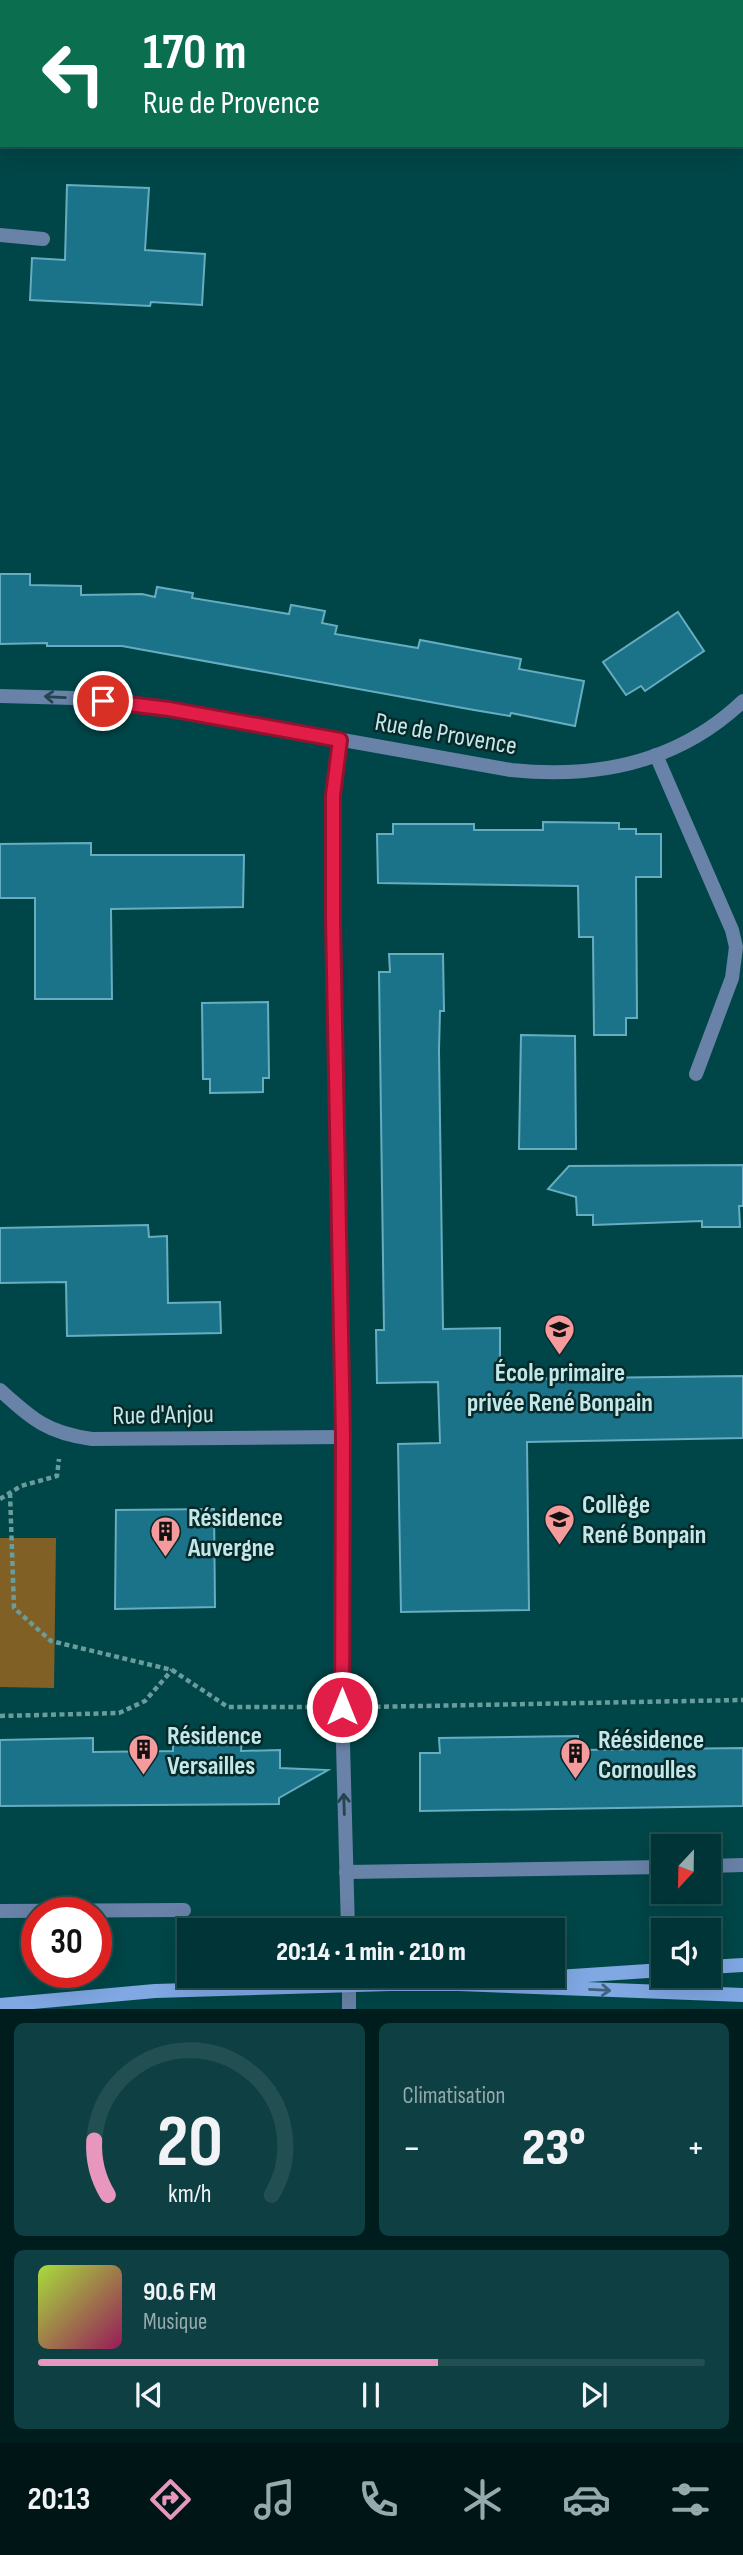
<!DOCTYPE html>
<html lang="fr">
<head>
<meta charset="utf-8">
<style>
  :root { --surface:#003436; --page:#0e3f42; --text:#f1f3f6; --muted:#95aaad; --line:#224f51; --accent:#e797bd }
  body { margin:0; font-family:"Sofia Sans Condensed",sans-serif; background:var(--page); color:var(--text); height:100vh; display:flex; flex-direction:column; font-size:26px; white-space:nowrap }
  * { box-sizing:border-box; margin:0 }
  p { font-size:23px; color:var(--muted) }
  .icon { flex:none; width:38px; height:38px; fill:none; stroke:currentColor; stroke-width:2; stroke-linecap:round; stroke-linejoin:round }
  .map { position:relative; height:2009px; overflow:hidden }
  .panel { display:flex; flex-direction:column; gap:14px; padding:14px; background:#001d1e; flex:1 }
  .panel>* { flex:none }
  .top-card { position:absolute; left:0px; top:0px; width:744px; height:147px; box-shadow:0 7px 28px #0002,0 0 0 2px var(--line); background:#0b6e4f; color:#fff; overflow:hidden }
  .needle { width:46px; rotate:202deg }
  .controls { position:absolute; left:651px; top:1834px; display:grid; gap:14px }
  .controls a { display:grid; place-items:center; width:70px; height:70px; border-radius:0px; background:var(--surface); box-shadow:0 7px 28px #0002,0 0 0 2px var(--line); font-size:35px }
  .speed { position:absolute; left:21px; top:1897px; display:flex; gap:14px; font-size:35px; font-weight:700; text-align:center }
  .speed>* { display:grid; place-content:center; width:91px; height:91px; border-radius:50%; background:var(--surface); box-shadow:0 7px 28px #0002,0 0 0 2px var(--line); line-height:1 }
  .speed .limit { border:10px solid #d22; background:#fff; color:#111 }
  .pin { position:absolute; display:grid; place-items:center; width:60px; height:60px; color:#fff; margin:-30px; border:4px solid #fff; border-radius:50%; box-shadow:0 2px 7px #0007 }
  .me { position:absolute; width:77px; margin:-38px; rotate:0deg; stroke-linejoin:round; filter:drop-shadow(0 0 5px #0008) }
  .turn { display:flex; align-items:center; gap:24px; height:147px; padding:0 28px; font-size:32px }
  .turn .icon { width:91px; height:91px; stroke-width:2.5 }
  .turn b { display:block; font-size:49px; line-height:60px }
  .big { font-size:52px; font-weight:800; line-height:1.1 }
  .panel .tile { flex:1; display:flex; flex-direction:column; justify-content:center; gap:10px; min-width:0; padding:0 24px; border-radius:10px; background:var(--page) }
  .panel .dial { align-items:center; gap:0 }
  .dial svg { height:182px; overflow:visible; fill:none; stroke:var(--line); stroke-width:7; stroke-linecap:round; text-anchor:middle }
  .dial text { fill:var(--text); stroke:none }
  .song { display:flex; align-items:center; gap:21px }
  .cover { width:84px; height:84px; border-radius:10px; background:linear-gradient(135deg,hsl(80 70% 55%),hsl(330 70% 35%)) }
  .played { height:7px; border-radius:4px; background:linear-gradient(90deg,var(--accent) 60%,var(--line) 60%) }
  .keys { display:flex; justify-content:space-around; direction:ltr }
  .heat { display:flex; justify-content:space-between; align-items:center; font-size:38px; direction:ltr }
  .panel .tiles { flex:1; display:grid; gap:14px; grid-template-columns:1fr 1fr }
  .tile:last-child { grid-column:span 2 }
  .trip { position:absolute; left:177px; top:1918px; width:388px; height:70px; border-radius:0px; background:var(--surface); box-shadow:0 7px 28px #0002,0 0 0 2px var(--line); font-weight:800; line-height:70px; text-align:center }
  .menu { display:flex; height:112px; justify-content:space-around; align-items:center; background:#001516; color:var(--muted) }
  .menu .icon { width:49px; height:49px }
  .menu .on { color:var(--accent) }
  .menu b { font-size:32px; color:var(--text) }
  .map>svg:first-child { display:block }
  .green { fill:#816026 }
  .building { fill:#1a7389; stroke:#67adc1; stroke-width:2 }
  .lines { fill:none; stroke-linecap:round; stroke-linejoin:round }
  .path { stroke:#689c9d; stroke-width:4.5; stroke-dasharray:5 3.5; stroke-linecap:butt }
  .lane { stroke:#6982a7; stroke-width:14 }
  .street { stroke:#6982a7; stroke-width:14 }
  .secondary { stroke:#80a8e3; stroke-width:14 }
  .oneway { stroke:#244450 }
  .oneway2 { stroke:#3d627d }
  .route-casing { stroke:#92132f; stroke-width:18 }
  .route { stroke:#e11d48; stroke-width:12 }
  .labels { text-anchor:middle; stroke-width:5; stroke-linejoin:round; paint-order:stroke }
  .street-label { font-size:26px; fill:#c4e8e9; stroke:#07292a }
  .poi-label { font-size:26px; font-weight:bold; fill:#c4e8e9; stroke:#07292a; text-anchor:start }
</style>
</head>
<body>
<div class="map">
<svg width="743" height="2009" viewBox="0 0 743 2009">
  <rect width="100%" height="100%" fill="#004648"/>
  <path class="green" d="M0,1538H56L54,1688L0,1687Z"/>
  <g class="building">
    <path d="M67,185L149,188L145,250L205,254L202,305L151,302L150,306L30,300L32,258L65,260Z"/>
    <path d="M0,574H30V585L81,586V595L142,594L155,597L157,587L193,593L192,598L289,614L291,605L325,611L322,623L337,626L335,634L418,648L420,640L521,659L519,669L584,681L575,726L511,713L510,716L474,710L122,646H47V643L0,644Z"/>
    <path d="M678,612L704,651L645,691L641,686L626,695L603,662Z"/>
    <path d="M543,822L619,823V829H636V834H661V877H636L637,1018H626V1035H594L593,937H579L578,886L378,883L377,834H393V824H474V830H543Z"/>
    <path d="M91,843V855H244L243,907L111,909L112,999H35V898H0V844Z"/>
    <path d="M389,954H443L444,1011H440L439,1050L443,1329L500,1328V1379L743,1376V1438L527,1442L529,1610L401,1612L398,1444L440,1443L438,1382L377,1383L376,1330H384L379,972H390Z"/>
    <path d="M268,1002L269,1078H263V1092L210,1093V1079H203L202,1003Z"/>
    <path d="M521,1035L575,1036L576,1149H519Z"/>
    <path d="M743,1165V1206H739L740,1227H702V1221L593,1225V1215H577L576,1197L548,1189L569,1166Z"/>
    <path d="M148,1225L149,1237L167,1236L168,1303L220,1302L221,1333L67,1336L66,1282L0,1283V1228Z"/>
    <path d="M214,1509L215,1607L115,1609L116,1510Z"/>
    <path d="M578,1736V1750L743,1748V1806L420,1811V1753H440L439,1738Z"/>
    <path d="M173,1737H242L241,1751L280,1750V1768L328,1770L279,1798V1804L0,1806V1740L93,1738V1752L173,1751Z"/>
  </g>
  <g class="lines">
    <g class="path">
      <path d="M10,1493L14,1608L51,1641L172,1670L228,1707H316"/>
      <path d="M0,1499L21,1486L57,1476L59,1459"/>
      <path d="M367,1707L743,1700"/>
      <path d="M0,1716L119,1713L145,1701L172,1670"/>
    </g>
    <g class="lane">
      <path d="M0,235L43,239"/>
      <path d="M709,1866L743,1865"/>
      <path d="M346,1872L663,1867"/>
      <path d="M0,1911L184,1910"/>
    </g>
    <g class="street">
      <path d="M0,696L74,698L169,709L511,770C597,779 679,762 743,701"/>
      <path d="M340,740L333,795V921L343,1437L342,1707L348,1930"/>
      <path d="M656,755L732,930L736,947L732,978L696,1074"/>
      <path d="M0,1390C32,1419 47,1433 92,1439L343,1437"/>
      <path d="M349,1976V2009"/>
    </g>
    <g class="secondary">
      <path d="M709,1967L743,1965"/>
      <path d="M527,1979L663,1970"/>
      <path d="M0,2005L155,1991L390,1984H459L743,1995"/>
    </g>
  </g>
  <defs><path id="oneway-shaft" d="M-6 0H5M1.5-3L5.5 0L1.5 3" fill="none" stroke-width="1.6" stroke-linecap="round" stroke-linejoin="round" transform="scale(1.75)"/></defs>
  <g class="oneway">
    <use href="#oneway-shaft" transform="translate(55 697) rotate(-177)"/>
    <use href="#oneway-shaft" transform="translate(344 1804) rotate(-92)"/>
  </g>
  <use class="oneway2" href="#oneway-shaft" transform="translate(600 1990) rotate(3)"/>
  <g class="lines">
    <defs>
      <path id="route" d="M103,701L169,709L340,740L333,795V921L343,1437L342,1707"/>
    </defs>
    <use href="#route" class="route-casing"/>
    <use href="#route" class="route"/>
  </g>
  <defs>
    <symbol id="school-pin" viewBox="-11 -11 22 30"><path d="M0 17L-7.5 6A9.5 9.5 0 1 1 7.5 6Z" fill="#f59b9d" stroke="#07292a"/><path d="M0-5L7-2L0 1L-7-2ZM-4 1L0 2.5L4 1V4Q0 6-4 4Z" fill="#111"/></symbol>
    <symbol id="building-pin" viewBox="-11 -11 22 30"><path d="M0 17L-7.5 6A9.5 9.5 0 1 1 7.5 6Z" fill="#f59b9d" stroke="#07292a"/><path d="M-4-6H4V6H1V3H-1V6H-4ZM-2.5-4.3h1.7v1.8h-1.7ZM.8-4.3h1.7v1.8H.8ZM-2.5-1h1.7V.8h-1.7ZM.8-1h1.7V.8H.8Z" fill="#111"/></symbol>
  </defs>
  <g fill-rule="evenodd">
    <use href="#school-pin" x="542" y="1312" width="35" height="47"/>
    <use href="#school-pin" x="542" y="1502" width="35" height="47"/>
    <use href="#building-pin" x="148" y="1514" width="35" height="47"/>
    <use href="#building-pin" x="126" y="1732" width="35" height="47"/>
    <use href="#building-pin" x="558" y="1736" width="35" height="47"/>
  </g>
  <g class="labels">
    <g class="street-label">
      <text transform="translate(446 733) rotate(10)" y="9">Rue de Provence</text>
      <text transform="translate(163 1414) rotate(-1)" y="9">Rue d'Anjou</text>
    </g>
    <g class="poi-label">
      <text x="560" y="1381" text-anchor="middle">École primaire<tspan x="560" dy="30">privée René Bonpain</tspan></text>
      <text x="582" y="1513">Collège<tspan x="582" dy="30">René Bonpain</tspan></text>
      <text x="188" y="1526">Résidence<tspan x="188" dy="30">Auvergne</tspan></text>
      <text x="167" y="1744">Résidence<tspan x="167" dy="30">Versailles</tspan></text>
      <text x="598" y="1748">Réésidence<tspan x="598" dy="30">Cornoulles</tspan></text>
    </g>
  </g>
</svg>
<div class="controls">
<a><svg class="needle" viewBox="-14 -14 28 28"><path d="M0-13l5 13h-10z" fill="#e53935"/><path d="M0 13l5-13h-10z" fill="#95aaad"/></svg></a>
<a><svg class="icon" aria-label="sound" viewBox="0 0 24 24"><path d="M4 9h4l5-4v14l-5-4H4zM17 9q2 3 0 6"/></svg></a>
</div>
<div class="speed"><div class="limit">30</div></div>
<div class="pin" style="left:103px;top:701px;background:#d93025"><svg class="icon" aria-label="arrive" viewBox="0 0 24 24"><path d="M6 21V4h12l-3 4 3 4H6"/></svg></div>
<svg class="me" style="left:342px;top:1707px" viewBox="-20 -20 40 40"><circle r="17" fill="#e11d48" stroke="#fff" stroke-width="3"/><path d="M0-11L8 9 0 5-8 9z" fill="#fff"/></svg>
<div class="trip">20:14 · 1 min · 210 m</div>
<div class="top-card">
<div class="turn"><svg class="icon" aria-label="left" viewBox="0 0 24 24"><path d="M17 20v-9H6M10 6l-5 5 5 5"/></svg><div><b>170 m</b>Rue de Provence</div></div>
</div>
</div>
<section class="panel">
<div class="tiles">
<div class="tile dial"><svg viewBox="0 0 100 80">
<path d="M14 69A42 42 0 1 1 86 69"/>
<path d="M14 69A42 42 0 0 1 8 45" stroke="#e797bd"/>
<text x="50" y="56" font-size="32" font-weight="700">20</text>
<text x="50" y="72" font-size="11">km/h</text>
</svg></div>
<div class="tile"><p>Climatisation</p>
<div class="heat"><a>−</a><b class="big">23°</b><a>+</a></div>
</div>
<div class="tile">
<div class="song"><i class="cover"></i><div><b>90.6 FM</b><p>Musique</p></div></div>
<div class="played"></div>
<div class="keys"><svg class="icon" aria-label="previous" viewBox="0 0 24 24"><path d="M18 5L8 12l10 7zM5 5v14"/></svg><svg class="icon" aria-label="pause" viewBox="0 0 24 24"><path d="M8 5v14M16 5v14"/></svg><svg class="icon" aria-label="next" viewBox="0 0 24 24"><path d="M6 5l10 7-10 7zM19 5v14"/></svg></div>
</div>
</div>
</section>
<nav class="menu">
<b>20:13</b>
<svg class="icon on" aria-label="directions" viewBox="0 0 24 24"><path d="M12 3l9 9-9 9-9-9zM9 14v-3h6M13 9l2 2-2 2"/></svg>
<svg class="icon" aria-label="music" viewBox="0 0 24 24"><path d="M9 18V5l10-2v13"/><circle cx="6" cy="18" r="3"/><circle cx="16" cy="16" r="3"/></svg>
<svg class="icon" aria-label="phone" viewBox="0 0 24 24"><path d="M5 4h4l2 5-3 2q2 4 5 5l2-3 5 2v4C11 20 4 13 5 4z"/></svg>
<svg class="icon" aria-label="climate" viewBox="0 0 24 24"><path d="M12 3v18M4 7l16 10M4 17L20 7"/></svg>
<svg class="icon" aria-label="car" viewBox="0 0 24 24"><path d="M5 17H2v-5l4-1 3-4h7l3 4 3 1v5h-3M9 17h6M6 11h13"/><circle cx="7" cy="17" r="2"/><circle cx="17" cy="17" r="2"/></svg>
<svg class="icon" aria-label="filters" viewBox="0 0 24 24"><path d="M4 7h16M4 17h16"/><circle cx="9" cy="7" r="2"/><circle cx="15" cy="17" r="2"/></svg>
</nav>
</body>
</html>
